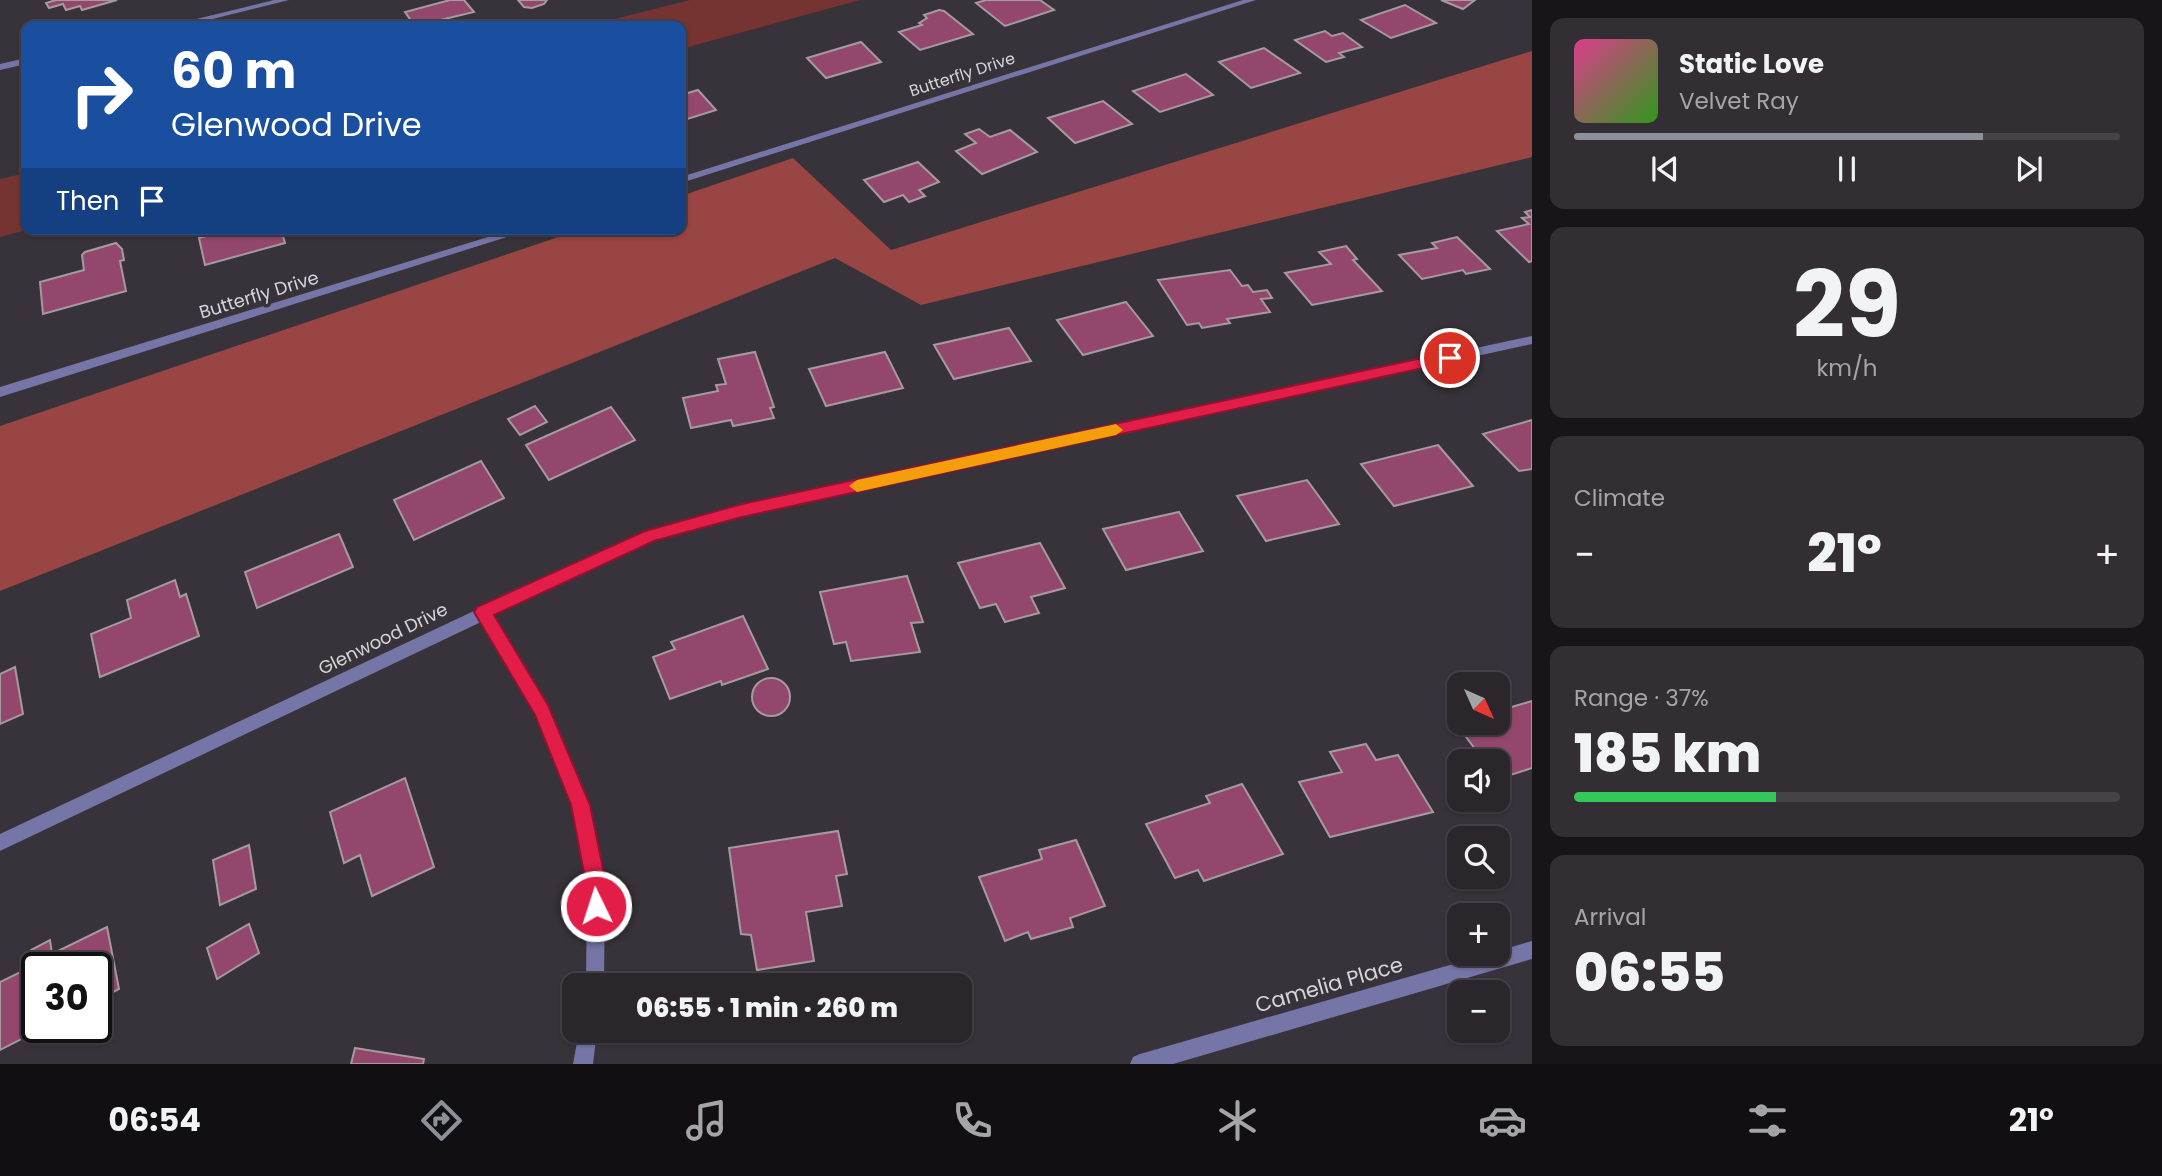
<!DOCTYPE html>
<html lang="en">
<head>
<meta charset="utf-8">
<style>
  :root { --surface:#2a262c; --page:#322e34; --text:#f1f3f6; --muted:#a5a5a9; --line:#464348; --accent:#8c9099 }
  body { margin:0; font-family:Poppins,sans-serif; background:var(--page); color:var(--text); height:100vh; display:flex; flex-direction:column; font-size:26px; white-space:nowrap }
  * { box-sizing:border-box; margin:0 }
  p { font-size:23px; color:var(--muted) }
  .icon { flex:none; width:38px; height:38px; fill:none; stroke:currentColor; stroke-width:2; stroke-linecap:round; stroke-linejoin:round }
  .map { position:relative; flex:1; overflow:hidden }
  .side { display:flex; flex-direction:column; gap:18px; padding:18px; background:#171518; width:630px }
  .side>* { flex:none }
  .guide { position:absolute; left:21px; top:21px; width:665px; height:214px; border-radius:14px; box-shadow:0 2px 5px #0004,0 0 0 2px var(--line); background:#1a4fa0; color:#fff; overflow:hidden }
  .needle { width:46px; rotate:135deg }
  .tools { position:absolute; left:1447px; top:672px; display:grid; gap:14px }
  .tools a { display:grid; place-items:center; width:63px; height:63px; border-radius:14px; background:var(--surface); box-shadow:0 2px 5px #0004,0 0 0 2px var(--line); font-size:35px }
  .speed { position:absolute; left:21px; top:952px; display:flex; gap:14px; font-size:35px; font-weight:700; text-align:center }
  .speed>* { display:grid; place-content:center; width:91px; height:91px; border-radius:50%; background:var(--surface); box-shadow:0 2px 5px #0004,0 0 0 2px var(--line); line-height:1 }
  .speed .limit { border:4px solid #111; border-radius:10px; background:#fff; color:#111 }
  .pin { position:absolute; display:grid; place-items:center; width:60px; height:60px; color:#fff; margin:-30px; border:4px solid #fff; border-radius:50%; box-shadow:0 2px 7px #0007 }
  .me { position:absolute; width:77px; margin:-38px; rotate:356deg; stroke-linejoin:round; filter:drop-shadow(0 0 5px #0008) }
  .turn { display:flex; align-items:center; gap:24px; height:147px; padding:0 35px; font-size:32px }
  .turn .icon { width:91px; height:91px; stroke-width:2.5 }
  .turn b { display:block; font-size:49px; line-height:60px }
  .then { display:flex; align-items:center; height:66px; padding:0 35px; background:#0003; gap:14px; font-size:26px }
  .big { font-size:52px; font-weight:800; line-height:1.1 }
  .side .tile { flex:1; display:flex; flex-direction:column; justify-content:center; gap:10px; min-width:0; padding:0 24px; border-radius:14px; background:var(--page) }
  .side .dial { align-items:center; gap:0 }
  .dial b { font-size:91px; line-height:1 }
  .song { display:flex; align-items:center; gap:21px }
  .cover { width:84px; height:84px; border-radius:10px; background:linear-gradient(135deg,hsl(330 70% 55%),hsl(110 70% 35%)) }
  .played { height:7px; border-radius:4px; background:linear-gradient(90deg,var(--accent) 75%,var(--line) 75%) }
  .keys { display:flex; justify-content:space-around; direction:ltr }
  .heat { display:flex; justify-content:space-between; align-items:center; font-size:38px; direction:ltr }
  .charge { height:10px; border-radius:5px; background:linear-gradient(90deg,#34c759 37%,var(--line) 0) }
  .trip { position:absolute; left:562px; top:973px; width:410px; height:70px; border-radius:14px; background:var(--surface); box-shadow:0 2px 5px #0004,0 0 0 2px var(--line); font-weight:800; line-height:70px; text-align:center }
  .tab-bar { display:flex; height:112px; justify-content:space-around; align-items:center; background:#110f12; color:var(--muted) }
  .tab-bar .icon { width:49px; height:49px }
  .tab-bar .current { color:var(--accent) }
  .tab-bar b { font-size:32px; color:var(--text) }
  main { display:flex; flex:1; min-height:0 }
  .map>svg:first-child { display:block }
  .green { fill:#753331 }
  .forest { fill:#984543 }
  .building { fill:#93476d; stroke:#a59a9e; stroke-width:2 }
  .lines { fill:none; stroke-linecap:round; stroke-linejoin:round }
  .minor { fill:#7575a7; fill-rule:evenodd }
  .route { fill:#e11d48; stroke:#92132f; stroke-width:2 }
  .slow { fill:#f59e0b }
  .labels { text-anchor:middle; stroke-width:7; stroke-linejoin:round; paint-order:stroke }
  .far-street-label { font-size:16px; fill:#d8d4d9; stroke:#38333a }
  .street-label { font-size:18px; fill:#d8d4d9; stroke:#38333a }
  .near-street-label { font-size:21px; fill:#d8d4d9; stroke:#38333a }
</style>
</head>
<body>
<main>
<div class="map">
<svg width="1532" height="1064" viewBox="0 0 1532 1064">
  <rect width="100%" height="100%" fill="#38333a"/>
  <g class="green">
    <path d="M690,0H860L681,49V26H587Z"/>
    <path d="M26,173V229H30L0,237V179Z"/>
  </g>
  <path class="forest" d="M1532,51V157L921,305L835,258L0,591V426L582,229H681V196L793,158L891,250Z"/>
  <g class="building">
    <path d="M56,0H117L82,10L80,6L66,10L63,4L49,8L46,3Z"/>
    <path d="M450,0H464L474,12L415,26L405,12Z"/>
    <path d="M518,0H547L544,4L532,8L524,7Z"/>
    <path d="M986,0H1040L1054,10L1005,26L976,3Z"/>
    <path d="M1441,0H1475L1463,9Z"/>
    <path d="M1405,5L1436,23L1391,38L1361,20Z"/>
    <path d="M939,10L944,11L973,34L920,50L899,32L922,25L919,23L927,18L924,15Z"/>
    <path d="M1325,31L1332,36L1343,33L1362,47L1339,53L1344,57L1326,62L1295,40Z"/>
    <path d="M861,42L881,62L826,78L807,58Z"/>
    <path d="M1264,48L1300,73L1251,88L1219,62Z"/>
    <path d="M1186,74L1213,95L1160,112L1133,91Z"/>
    <path d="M698,90L716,110L681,121V95Z"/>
    <path d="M1103,101L1132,124L1075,143L1048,118Z"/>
    <path d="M979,129L990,137L1010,130L1037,152L982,174L956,151L976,143L965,134Z"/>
    <path d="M918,162L939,182L919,190L925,196L909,202L903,195L884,202L864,180Z"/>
    <path d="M1532,210V261L1529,262L1497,231L1529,224L1522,218L1530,217L1525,212Z"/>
    <path d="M233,229H281L285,243L205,265L199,238Z"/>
    <path d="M1457,237L1490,269L1466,274L1463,270L1422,279L1399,255L1437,248L1432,243Z"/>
    <path d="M116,243L122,249L124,260L120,261L126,291L43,314L40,282L84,270L82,255L85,252Z"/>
    <path d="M1346,246L1357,259L1353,260L1382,291L1312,305L1285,273L1331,264L1319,252Z"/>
    <path d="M1230,270L1242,286L1248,285L1253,292L1267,290L1272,298L1261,299L1270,312L1227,319L1230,323L1202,328L1199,323L1187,325L1158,280Z"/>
    <path d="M1126,302L1153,336L1083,355L1057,320Z"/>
    <path d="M1009,328L1031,361L954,379L934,345Z"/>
    <path d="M755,352L774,407L770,408L774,418L733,426L731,420L691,428L683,398L718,391L716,385L726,384L718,359Z"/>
    <path d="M885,352L903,388L826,406L809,369Z"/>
    <path d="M535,406L547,422L520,435L508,419Z"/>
    <path d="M611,407L635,440L549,480L526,445Z"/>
    <path d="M1532,420V469L1519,471L1483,434Z"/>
    <path d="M1438,445L1473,486L1394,506L1361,464Z"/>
    <path d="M481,461L504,498L414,540L394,500Z"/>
    <path d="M1307,480L1339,524L1266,541L1237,496Z"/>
    <path d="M1179,512L1203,551L1126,570L1103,529Z"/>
    <path d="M339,534L353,567L257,608L245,572Z"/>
    <path d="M1040,543L1065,588L1031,597L1039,613L1005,622L996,604L980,608L958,563Z"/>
    <path d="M907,576L923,622L911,623L920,652L851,661L846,642L834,644L820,592Z"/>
    <path d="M175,580L180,597L186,594L199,636L100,677L91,634L131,618L127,600Z"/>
    <path d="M743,616L768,669L722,685L721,681L670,699L653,657L675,649L671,642Z"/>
    <path d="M15,667L23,714L0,724V674Z"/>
    <circle cx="771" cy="697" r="19"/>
    <path d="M1532,701V768L1498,779V761H1484L1452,718L1460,716V723H1498V704L1504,703L1508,708Z"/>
    <path d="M1366,744L1376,760L1398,755L1433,812L1330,837L1299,782L1342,772L1330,752Z"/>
    <path d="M405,778L434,867L372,896L360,855L344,863L330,812Z"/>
    <path d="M1242,784L1283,854L1204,881L1198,870L1175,878L1146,824L1210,803L1206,796Z"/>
    <path d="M838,831L847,874L836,876L842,906L806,912L814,961L757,970L751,935L741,934L729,848Z"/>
    <path d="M1076,840L1105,906L1070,918L1073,927L1031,939L1028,932L1005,941L979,877L1042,859L1039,850Z"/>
    <path d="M249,845L256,889L220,905L213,860Z"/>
    <path d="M249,924L259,953L217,979L207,948Z"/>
    <path d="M107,927L119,989L98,1000L102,1020L96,1023V968H37V1027H45L0,1050V982L33,966L31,950L50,940L52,954Z"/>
    <path d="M58,1027H88L60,1042Z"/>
    <path d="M355,1048L424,1059L423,1064H351Z"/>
  </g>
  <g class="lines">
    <g class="minor">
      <path d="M274,0H289L184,26H168Z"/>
      <path d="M1243,0H1256L681,183V177Z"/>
      <path d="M26,58V64L0,70V64Z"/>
      <path d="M514,229H532L0,397V387Z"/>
      <path d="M1532,336V344L742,517L653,540L493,616L548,706L589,805L605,883L604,985H586L587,883L573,805L536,715L481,622L0,851V834L476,610L478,607L485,606L645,531L742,505Z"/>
      <path d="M1532,941V959L1173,1064H1130L1133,1057L1140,1054L1488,954H1498V951Z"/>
      <path d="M579,1031H597L593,1064H573Z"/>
    </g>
  </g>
  <path class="route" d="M1450,352L1457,358L1455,361L742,517L654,541L494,615L548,705L590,805L606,883V906L603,914L596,917L589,914L586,906V883L571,805L535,715L477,617L474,612L477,607L645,531L742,504Z"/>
  <path class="slow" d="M1116,424L1123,430L1116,435L857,492L849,486L857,480Z"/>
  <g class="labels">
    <g class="far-street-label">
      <text transform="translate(962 74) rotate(-18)" y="6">Butterfly Drive</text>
    </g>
    <g class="street-label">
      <text transform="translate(259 295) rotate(-17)" y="6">Butterfly Drive</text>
      <text transform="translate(383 639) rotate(-26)" y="6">Glenwood Drive</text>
    </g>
    <g class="near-street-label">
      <text transform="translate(1329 985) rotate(-16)" y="7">Camelia Place</text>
    </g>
  </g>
</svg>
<div class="tools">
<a><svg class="needle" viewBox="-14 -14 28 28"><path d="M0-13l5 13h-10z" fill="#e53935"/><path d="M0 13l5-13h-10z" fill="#a5a5a9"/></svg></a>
<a><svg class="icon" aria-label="sound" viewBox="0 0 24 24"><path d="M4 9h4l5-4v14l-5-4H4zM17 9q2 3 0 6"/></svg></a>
<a><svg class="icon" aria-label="search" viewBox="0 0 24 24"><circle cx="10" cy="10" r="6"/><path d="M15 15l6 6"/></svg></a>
<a>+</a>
<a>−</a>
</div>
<div class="speed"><div class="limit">30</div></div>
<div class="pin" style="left:1450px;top:358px;background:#d93025"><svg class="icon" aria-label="arrive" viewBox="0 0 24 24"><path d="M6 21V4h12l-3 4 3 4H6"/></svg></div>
<svg class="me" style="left:596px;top:906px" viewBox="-20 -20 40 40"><circle r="17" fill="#e11d48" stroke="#fff" stroke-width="3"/><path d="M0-11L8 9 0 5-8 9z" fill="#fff"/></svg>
<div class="trip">06:55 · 1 min · 260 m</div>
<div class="guide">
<div class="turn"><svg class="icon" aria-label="right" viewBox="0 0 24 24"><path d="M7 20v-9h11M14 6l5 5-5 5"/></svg><div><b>60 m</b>Glenwood Drive</div></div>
<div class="then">Then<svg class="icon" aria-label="arrive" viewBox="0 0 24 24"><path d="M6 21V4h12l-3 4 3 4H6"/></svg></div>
</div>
</div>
<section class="side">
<div class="tile">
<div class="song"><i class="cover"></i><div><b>Static Love</b><p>Velvet Ray</p></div></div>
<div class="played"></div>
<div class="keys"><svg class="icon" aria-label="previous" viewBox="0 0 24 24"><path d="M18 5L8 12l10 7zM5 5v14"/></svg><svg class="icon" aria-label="pause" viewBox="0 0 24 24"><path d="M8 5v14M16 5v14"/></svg><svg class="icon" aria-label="next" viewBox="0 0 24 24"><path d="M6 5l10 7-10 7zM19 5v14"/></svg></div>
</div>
<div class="tile dial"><b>29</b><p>km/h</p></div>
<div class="tile"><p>Climate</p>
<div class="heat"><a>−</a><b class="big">21°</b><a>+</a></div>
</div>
<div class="tile"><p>Range · 37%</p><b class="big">185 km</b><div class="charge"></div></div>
<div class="tile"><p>Arrival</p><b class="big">06:55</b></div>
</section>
</main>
<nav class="tab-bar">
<b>06:54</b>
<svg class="icon current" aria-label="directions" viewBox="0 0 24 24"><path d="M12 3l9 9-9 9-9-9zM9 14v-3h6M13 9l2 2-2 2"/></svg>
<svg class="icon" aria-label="music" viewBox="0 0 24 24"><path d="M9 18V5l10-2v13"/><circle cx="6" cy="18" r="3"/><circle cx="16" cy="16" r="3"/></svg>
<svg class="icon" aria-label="phone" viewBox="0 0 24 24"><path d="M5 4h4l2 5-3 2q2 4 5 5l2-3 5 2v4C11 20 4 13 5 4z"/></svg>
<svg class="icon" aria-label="climate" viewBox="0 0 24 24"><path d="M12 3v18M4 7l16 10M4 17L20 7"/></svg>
<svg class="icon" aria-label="car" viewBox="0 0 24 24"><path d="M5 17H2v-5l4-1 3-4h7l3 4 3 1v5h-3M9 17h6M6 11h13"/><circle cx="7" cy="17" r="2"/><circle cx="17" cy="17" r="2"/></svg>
<svg class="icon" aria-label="filters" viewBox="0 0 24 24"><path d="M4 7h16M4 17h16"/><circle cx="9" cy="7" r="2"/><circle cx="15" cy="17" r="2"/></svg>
<b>21°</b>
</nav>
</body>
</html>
